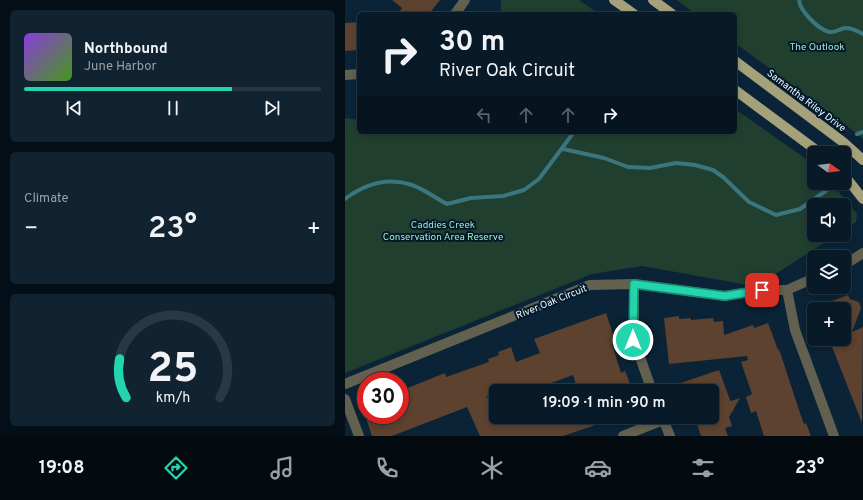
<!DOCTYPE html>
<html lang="en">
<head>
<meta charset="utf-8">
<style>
  :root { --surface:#081a28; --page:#112330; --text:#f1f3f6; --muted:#98a1a8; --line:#293845; --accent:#23d5af }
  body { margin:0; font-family:Overpass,sans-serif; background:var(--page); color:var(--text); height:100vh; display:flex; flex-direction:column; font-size:15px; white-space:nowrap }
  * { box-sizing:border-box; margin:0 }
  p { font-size:13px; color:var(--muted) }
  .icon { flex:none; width:22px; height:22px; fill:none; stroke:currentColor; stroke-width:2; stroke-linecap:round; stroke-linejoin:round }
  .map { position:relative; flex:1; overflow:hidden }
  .side { display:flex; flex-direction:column; gap:10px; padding:10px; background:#040e16; width:345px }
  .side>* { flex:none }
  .guide { position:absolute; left:12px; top:12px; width:380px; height:122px; border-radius:6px; box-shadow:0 2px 6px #0003,0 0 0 1px var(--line); background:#081a28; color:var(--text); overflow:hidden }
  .needle { width:26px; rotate:104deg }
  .fabs { position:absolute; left:462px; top:146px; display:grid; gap:8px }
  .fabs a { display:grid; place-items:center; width:44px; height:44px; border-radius:6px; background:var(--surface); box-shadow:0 2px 6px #0003,0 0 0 1px var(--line); font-size:20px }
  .speed { position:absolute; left:12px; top:372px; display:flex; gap:8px; font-size:20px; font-weight:700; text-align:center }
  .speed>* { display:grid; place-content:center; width:52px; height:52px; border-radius:50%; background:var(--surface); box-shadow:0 2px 6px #0003,0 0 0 1px var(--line); line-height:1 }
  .speed .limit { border:6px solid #d22; background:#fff; color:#111 }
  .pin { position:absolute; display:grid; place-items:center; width:34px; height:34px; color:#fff; margin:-17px; border-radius:8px; box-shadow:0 2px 6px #0006 }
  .me { position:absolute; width:44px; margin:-22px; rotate:0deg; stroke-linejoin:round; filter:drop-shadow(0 0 3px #0008) }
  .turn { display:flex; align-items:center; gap:14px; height:84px; padding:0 16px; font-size:18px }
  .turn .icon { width:52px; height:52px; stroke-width:2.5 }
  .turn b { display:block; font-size:28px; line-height:34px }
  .lanes { display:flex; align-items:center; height:38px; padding:0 16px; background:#0003; justify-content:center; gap:20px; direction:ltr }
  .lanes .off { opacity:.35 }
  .big { font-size:30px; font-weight:600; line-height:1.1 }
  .side .widget { flex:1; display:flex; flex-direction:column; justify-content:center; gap:6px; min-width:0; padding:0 14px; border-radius:6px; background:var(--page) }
  .side .dial { align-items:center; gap:0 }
  .dial svg { height:104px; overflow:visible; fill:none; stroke:var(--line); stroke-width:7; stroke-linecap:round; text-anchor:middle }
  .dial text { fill:var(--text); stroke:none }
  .song { display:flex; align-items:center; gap:12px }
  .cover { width:48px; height:48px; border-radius:6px; background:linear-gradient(135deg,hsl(270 70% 55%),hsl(100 70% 35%)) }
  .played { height:4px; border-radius:2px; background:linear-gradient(90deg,var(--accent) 70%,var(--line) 70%) }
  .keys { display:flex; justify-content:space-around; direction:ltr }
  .heat { display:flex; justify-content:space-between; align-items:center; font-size:22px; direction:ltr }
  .trip { position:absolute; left:144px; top:384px; width:230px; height:40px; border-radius:6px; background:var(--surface); box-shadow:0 2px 6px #0003,0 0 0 1px var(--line); font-weight:600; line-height:40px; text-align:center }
  .menu { display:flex; height:64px; justify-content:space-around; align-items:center; background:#030a10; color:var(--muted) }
  .menu .icon { width:28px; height:28px }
  .menu .on { color:var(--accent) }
  .menu b { font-size:18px; color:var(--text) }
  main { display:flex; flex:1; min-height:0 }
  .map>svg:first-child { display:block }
  .green { fill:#203f2f }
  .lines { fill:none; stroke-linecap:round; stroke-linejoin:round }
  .stream { stroke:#3b757d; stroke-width:4 }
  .building { fill:#5c422f }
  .minor { stroke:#62614f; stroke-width:10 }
  .major { stroke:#a4a17b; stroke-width:10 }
  .route-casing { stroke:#178a72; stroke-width:10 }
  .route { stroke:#23d5af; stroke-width:7 }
  .labels { text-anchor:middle; stroke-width:4; stroke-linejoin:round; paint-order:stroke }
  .park-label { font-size:10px; fill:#9fe7bf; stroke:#02192c }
  .street-label { font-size:10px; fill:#edf6fd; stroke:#02192c }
</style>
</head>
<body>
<main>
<section class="side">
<div class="widget">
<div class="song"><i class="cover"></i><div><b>Northbound</b><p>June Harbor</p></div></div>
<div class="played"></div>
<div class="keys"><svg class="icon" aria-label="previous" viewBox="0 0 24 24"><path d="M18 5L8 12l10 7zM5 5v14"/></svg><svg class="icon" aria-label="pause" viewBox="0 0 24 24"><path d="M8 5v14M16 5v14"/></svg><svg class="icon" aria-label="next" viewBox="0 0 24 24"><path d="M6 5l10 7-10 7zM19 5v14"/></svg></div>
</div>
<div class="widget"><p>Climate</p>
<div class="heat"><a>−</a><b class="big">23°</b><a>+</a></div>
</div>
<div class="widget dial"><svg viewBox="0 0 100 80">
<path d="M14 69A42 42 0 1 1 86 69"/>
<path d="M14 69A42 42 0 0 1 9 39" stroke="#23d5af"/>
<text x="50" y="56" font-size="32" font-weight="700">25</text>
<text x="50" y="72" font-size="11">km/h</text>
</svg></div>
</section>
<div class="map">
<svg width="518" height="436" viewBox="0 0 518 436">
  <rect width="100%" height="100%" fill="#0a2336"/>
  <g class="green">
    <path d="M156,0H234L254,14H156Z"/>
    <path d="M332,0H518V139L496,121L390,43V14H350Z"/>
    <path d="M390,109L457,156L469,167V183H486L488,185L512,214L511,222L499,230V205H469V235H491L426,277L403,285L297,266L247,274L0,373V118L14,120V132H390Z"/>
  </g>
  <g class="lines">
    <g class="stream">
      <path d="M454,0C455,11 473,29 484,32C490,33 494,29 500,28C505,28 513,31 518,34"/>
      <path d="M512,134L518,132"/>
      <path d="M218,149L259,158L283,167L305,168L331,163L350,165L368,170L378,177L404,202L431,215L455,209L482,190"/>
      <path d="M0,199C20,184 43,177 67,185C79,189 90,198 102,204L126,198L158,196L179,190L194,179L229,132"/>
    </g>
  </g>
  <g class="building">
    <path d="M47,0H95L84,14H53L57,8Z"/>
    <path d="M14,22V50L0,51V23Z"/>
    <path d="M503,295L505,299L514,302L516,308L507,332L518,327L517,423L484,339H499V309L468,308Z"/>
    <path d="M261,313L271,343L267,344L276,373L280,371L288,391H233L228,375L198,386L199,391H151L142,396L149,417L271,418L218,436H135L122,407L47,436H27L20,415H55V391L100,373L101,377L144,362L143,359L154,355L153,352L166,347L171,362L195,353L189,339Z"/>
    <path d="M334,316V319L346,318V320L368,318L369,322L378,321L379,335L408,325L409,328L423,323L433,350L434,349L455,413L459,424L461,423L466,436H419L411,411L406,413L401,397L407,394L396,362L403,360L402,356L324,364L319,318Z"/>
    <path d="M374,370L385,400L386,401L395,398L384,417L387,426L380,428L383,436H356L352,424L356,423L353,417H367V391H318V389Z"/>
  </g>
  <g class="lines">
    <g class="minor">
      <path d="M110,14L120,0"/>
      <path d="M0,75L14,74"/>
      <path d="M499,265L518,253"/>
      <path d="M289,284V340L307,391"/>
      <path d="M442,290L450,330L489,436"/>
      <path d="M0,384L245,285L289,284L379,296L417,290H442L469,278"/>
      <path d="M0,399L14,436"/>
      <path d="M317,417L325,436"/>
      <path d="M278,436L318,420"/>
    </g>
    <g class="major">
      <path d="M269,0L289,14"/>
      <path d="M308,0L327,14"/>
      <path d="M390,61L498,142L518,160"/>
      <path d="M390,90L475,153"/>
      <path d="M499,175L518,199"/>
    </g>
  </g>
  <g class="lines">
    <defs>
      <path id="route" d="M288,340L289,284L380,296L417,290"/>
    </defs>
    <use href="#route" class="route-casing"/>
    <use href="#route" class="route"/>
  </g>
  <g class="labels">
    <g class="park-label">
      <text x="472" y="50">The Outlook</text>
      <text x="98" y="228">Caddies Creek<tspan x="98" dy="12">Conservation Area Reserve</tspan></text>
    </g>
    <g class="street-label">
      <text transform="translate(462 100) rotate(37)" y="4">Samantha Riley Drive</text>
      <text transform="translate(206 301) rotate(-22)" y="4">River Oak Circuit</text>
    </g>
  </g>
</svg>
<div class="fabs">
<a><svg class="needle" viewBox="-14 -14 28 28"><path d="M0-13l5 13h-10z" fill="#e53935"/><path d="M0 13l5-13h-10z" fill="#98a1a8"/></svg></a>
<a><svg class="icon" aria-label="sound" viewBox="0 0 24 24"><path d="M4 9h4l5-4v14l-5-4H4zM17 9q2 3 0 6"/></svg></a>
<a><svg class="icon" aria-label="layers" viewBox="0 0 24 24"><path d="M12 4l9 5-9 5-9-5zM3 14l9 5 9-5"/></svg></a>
<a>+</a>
</div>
<div class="speed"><div class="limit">30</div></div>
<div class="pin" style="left:417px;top:290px;background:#d93025"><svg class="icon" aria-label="arrive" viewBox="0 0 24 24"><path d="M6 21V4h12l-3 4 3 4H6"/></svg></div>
<svg class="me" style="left:288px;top:340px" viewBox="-20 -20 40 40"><circle r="17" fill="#23d5af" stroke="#fff" stroke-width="3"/><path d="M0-11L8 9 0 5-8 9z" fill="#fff"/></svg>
<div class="trip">19:09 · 1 min · 90 m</div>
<div class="guide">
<div class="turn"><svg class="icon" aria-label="right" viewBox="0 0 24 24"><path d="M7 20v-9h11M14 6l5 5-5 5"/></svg><div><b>30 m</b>River Oak Circuit</div></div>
<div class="lanes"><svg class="icon off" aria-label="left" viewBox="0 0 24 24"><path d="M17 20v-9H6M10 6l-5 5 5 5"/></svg><svg class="icon off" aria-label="ahead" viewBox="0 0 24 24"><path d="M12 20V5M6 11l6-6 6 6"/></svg><svg class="icon off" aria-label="ahead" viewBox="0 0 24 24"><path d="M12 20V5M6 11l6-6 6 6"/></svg><svg class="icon" aria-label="right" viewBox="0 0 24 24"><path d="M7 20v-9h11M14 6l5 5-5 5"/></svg></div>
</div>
</div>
</main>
<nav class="menu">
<b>19:08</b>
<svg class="icon on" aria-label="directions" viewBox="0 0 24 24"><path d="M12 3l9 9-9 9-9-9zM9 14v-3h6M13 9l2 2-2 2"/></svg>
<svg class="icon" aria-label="music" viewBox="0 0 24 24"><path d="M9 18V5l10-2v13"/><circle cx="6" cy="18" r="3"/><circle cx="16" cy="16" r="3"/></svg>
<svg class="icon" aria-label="phone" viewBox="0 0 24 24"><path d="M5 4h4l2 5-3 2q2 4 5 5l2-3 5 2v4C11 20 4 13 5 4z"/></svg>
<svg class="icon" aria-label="climate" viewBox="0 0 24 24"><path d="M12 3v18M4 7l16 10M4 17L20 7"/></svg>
<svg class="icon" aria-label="car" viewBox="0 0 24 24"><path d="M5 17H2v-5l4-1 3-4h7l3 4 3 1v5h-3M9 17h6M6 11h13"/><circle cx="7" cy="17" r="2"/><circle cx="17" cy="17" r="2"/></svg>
<svg class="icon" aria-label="filters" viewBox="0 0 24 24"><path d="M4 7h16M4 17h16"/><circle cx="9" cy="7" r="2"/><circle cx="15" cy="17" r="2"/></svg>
<b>23°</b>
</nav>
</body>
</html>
